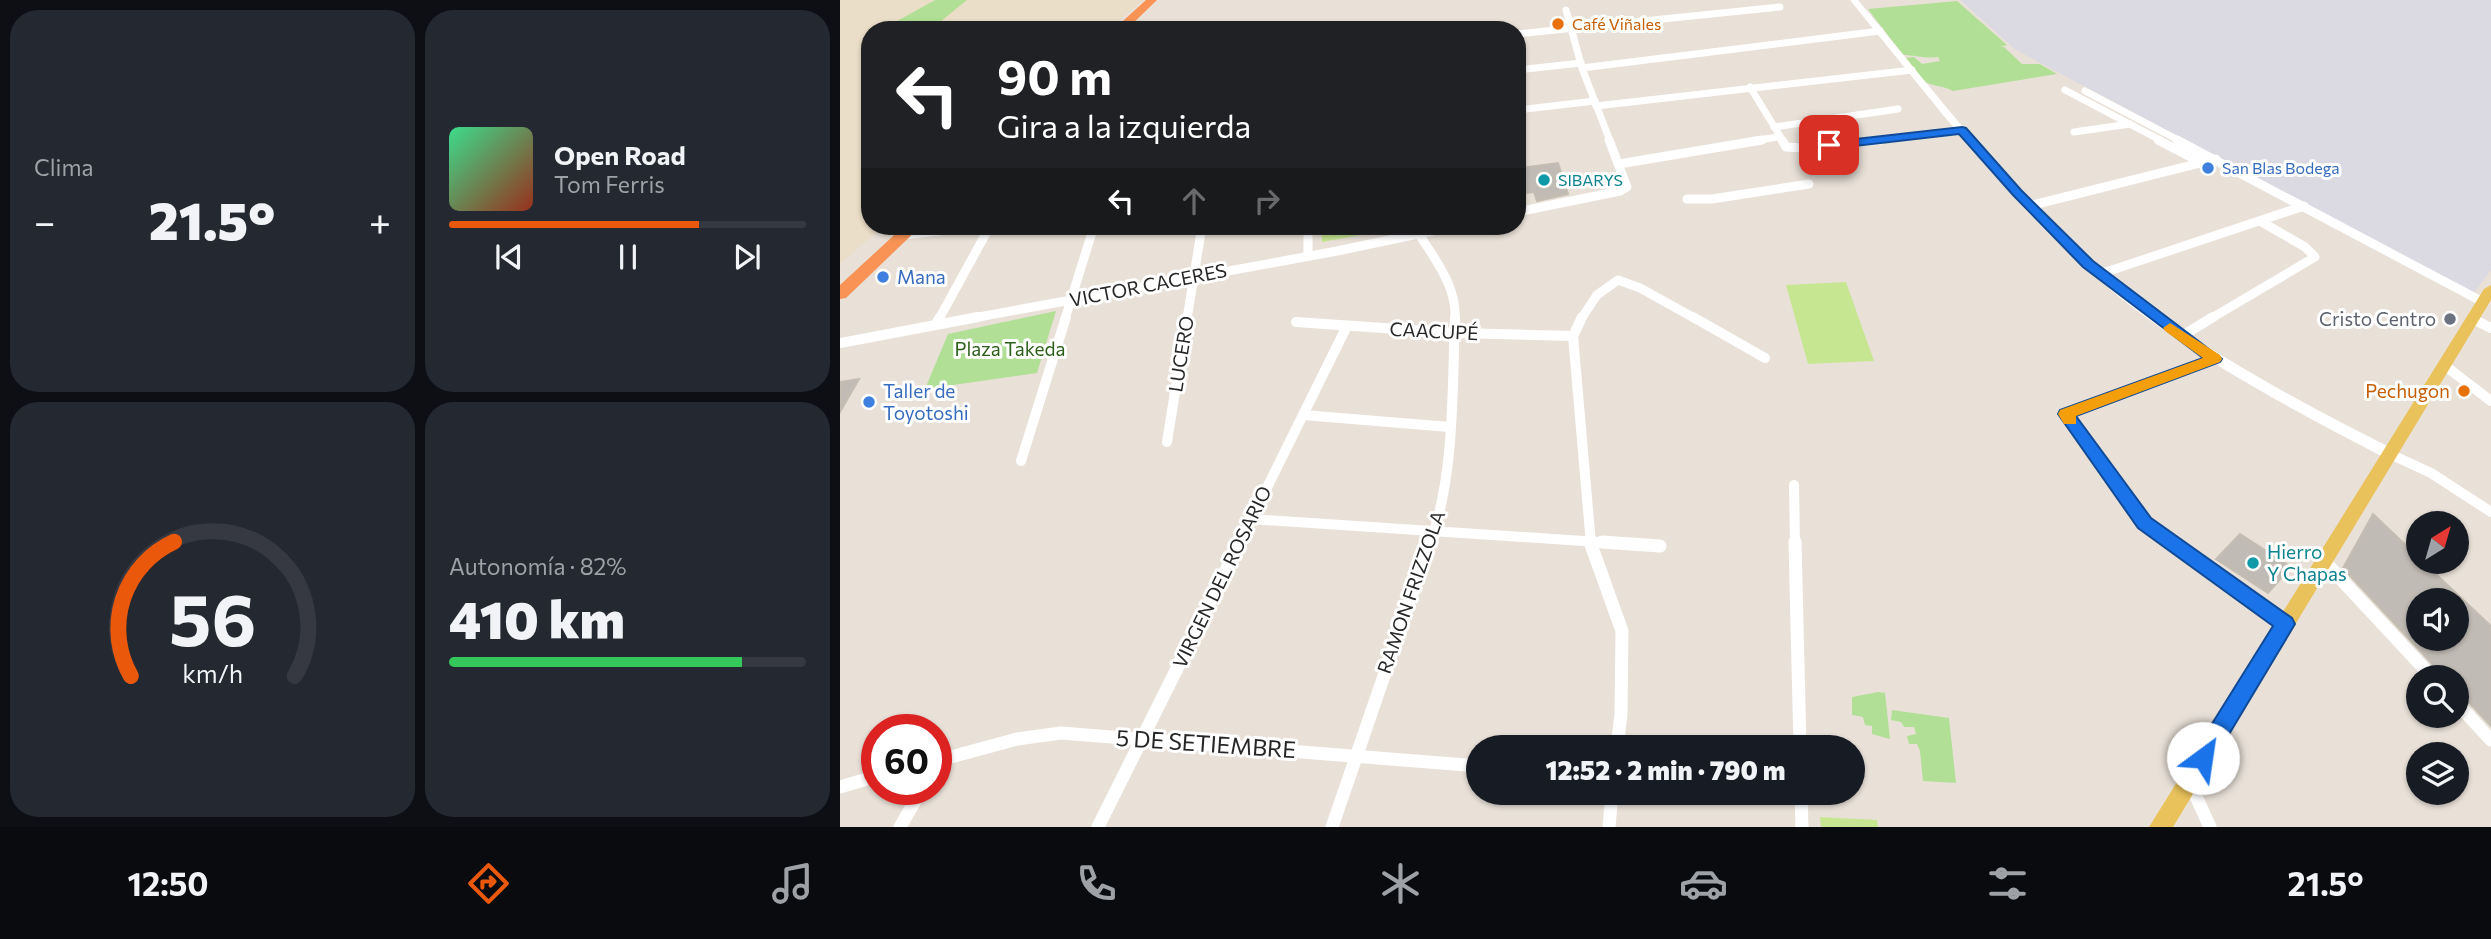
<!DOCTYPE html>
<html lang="es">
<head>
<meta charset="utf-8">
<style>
  :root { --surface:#171b24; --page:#242831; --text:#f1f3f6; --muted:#9ea1a6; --line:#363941; --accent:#ea580c }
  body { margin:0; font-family:Commissioner,sans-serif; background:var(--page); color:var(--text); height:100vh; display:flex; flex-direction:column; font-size:26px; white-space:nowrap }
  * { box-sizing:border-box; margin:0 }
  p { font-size:23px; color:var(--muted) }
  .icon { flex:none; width:38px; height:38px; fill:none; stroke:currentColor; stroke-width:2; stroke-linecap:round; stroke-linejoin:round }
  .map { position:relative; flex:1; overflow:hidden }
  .details { display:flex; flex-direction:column; gap:10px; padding:10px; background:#0d0f14; width:840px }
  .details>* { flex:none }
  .guide { position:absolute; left:21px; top:21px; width:665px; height:214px; border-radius:28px; box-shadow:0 2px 5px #0004; background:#202124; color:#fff; overflow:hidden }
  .needle { width:46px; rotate:37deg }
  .controls { position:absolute; left:1566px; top:511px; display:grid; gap:14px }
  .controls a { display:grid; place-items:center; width:63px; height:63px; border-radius:50%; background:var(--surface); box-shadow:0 2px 5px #0004; font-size:35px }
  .speed { position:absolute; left:21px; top:714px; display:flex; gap:14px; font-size:35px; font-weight:700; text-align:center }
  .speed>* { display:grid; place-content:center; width:91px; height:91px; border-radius:50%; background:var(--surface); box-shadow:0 2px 5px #0004; line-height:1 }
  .speed .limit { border:10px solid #d22; background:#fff; color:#111 }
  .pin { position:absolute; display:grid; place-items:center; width:60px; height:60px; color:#fff; margin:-30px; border-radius:14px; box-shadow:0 4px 10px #0006 }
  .me { position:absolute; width:77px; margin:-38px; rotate:31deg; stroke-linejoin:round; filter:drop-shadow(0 0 5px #0008) }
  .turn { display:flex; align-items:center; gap:24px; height:147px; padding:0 21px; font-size:32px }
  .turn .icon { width:91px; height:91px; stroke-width:2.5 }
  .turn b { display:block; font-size:49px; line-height:60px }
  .lanes { display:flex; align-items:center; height:66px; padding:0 21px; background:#0003; justify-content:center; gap:35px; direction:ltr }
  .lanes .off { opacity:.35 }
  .big { font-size:52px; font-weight:800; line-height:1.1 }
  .details .tile { flex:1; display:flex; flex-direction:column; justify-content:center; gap:10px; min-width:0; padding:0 24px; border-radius:28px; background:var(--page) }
  .details .dial { align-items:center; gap:0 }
  .dial svg { height:182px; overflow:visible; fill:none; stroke:var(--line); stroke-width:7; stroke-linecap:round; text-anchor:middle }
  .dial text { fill:var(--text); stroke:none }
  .song { display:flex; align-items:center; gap:21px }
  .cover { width:84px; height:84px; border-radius:10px; background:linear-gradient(135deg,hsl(150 70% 55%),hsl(10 70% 35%)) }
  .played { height:7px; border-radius:4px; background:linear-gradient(90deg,var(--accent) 70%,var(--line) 70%) }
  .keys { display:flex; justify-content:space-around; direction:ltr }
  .heat { display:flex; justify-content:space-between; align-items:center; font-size:38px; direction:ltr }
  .charge { height:10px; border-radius:5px; background:linear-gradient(90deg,#34c759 82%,var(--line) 0) }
  .details .tiles { flex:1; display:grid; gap:10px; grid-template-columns:repeat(2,1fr) }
  .trip { position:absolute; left:626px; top:735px; width:399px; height:70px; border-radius:35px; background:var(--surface); box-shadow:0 2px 5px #0004; font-weight:800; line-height:70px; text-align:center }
  .dock { display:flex; height:112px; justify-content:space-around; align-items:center; background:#090b0e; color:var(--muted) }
  .dock .icon { width:49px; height:49px }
  .dock .on { color:var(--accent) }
  .dock b { font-size:32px; color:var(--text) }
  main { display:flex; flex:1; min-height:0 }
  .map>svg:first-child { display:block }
  .industrial { fill:#dbd9e1 }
  .education { fill:#ebdec8 }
  .green { fill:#b2df96 }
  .pitch { fill:#c6e692 }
  .building { fill:#c1bbb5; stroke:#c4bdb2; stroke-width:2; fill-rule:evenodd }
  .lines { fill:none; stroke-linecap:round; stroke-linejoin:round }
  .street-far3 { stroke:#fff; stroke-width:7 }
  .street-far2 { stroke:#fff; stroke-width:9 }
  .street-far1 { stroke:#fff; stroke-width:10 }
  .street { stroke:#fff; stroke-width:13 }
  .secondary { fill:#fff; fill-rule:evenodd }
  .primary { fill:#eac25c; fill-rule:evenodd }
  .highway { fill:#f89355; fill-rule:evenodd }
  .route { fill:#1a73e8; stroke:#114b97; stroke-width:2 }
  .slow { fill:#f59e0b }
  .food-dot { fill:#e8710a; stroke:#fff; stroke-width:2.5 }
  .shop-dot { fill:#3f7fe0; stroke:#fff; stroke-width:2.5 }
  .culture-dot { fill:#0f9aa8; stroke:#fff; stroke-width:2.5 }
  .worship-dot { fill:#6b7280; stroke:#fff; stroke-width:2.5 }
  .labels { text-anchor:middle; stroke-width:6; stroke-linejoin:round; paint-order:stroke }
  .far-food-label { font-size:16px; fill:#c56008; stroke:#fff; text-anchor:start }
  .far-shop-label { font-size:16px; fill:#366cbe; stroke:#fff; text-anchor:start }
  .far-culture-label { font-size:16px; fill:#0d838f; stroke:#fff; text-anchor:start }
  .shop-label { font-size:19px; fill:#366cbe; stroke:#fff; text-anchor:start }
  .street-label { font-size:19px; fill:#272727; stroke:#fff }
  .worship-label { font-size:19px; fill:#5b616d; stroke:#fff; text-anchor:end }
  .park-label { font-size:19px; fill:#2d5f1b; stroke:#fff }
  .food-label { font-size:19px; fill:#c56008; stroke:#fff; text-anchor:end }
  .culture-label { font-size:19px; fill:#0d838f; stroke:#fff; text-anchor:start }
  .near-street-label { font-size:23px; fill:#272727; stroke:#fff }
</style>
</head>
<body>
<main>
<section class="details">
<div class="tiles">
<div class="tile"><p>Clima</p>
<div class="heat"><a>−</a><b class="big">21.5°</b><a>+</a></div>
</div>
<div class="tile">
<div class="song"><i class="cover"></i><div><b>Open Road</b><p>Tom Ferris</p></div></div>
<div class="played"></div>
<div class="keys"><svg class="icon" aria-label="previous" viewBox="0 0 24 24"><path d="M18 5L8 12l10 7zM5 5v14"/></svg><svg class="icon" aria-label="pause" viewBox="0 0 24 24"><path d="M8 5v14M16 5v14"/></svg><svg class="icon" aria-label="next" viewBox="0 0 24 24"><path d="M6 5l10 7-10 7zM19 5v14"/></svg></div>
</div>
<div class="tile dial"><svg viewBox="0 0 100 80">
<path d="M14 69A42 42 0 1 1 86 69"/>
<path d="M14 69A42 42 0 0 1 33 10" stroke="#ea580c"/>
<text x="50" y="56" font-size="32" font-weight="700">56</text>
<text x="50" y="72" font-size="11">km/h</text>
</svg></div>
<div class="tile"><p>Autonomía · 82%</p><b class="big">410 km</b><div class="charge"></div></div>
</div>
</section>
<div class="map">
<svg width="1651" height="827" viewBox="0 0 1651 827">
  <rect width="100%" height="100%" fill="#e9e1d8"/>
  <path class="industrial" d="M1120,0H1651V270L1634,293L1176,50Z"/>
  <path class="education" d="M0,0H303L269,30H30V226H44L0,264Z"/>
  <g class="green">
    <path d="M95,0H127L90,30H41Z"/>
    <path d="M1117,1L1167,45L1160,47H1164L1182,64H1200L1217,74L1113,91C1104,86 1099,87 1090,84C1080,81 1072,66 1065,58L1074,57L1082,64L1100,61L1098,57C1084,59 1076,55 1063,55L1028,9Z"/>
    <path d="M216,311L197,373L85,389L108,334Z"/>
    <path d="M1038,692L1045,693L1050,739L1032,734V726L1025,725L1023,717L1012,715V697Z"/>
    <path d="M1052,710L1109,718L1116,783L1083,781L1080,751L1077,744H1069L1067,736L1076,734L1074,727H1064L1061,722L1051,720Z"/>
  </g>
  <g class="pitch">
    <path d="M481,226H565V227L482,242Z"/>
    <path d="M1006,282L1034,361L968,364L946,285Z"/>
    <path d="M980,817L1037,820L1038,827H981Z"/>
  </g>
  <g class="building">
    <path d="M718,163L728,194L697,201L694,192L687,193L680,168Z"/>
    <path d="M19,379L0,412V382Z"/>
    <path d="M1533,514L1578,557V562H1583L1651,626V726L1624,697L1617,694V677H1601L1599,671L1503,568ZM1578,600H1617V639H1578Z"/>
    <path d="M1400,534L1451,567L1428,593L1376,559Z"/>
  </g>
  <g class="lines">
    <g class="street-far3">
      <path d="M726,10L742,68L770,141"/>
      <path d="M677,34L940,7"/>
      <path d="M742,68L1040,31"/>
      <path d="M677,70L741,63"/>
      <path d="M910,87L943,141"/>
      <path d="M1225,90L1322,141"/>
      <path d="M1245,91L1340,141"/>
      <path d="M756,106L1072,70"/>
      <path d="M677,110L755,101"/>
      <path d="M934,127L1058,109"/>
      <path d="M1234,132L1290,124"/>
      <path d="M912,141L938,137"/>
      <path d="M1025,141L1122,131"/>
    </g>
    <g class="street-far2">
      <path d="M942,140L946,147L964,148L1041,140"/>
      <path d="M1318,140L1362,163"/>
      <path d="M1337,140L1643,302"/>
      <path d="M779,164L922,140"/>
      <path d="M677,190L683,211"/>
      <path d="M847,199H872L969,184"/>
      <path d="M1189,206L1376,159"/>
      <path d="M677,212L780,191L787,187L769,140"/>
      <path d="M468,226V256"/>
      <path d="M578,226L579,234C596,261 617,287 615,319"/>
      <path d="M63,235L144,226"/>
      <path d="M1260,274L1464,206"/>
      <path d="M99,319L150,226"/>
      <path d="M128,319L497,251L616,226"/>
      <path d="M225,319L254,226"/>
      <path d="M347,319L362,226"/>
      <path d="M741,319L757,295L778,280L800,288L856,319"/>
      <path d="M1370,319L1475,257L1465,247L1420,221"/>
    </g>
    <g class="street-far1">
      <path d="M742,317L733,336L751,544"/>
      <path d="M853,317L925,358"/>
      <path d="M1633,319L1651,328"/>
      <path d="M456,322L616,333L733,336"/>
      <path d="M96,324L100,317"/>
      <path d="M1342,336L1373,317"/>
      <path d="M0,343L138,317"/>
      <path d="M1604,365L1651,401"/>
      <path d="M463,415L610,427"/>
      <path d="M327,442L347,317"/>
      <path d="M1550,454L1591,473L1651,512"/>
      <path d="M181,461L226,317"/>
      <path d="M954,485L955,544"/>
      <path d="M411,519L788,544"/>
      <path d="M399,544L507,326"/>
      <path d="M590,544C615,474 612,392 615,317"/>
      <path d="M1334,544L1305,523L1226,414L1375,359"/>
    </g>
    <g class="street">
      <path d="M750,542L782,631L781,714L777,747"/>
      <path d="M762,542L820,546"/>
      <path d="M955,542L960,747"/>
      <path d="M1332,542L1445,624"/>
      <path d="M1484,561L1592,677"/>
      <path d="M1617,703L1651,740"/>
      <path d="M96,761L177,739L221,733L639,766"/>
      <path d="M1349,781L1370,827"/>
      <path d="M0,787L37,776"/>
      <path d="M961,793L962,827"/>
      <path d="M60,827L82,789"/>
      <path d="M258,827L400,542"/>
      <path d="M492,827L590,542"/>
      <path d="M769,827L772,793"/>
    </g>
    <path class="secondary" d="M1010,0H1018C1094,90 1165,187 1255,264C1345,341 1450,397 1555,450L1557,454L1555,458H1545C1440,403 1333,347 1245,268C1183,212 1129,147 1077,83C1055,55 1032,28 1010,0Z"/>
    <path class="primary" d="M1651,285V300L1333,827H1309L1644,289Z"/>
    <g class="highway">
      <path d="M306,0H317L286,30H273Z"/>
      <path d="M64,226H81L6,298L0,299V285Z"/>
    </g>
  </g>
  <path class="route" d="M1122,127L1126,128L1181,190L1253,261L1382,359L1380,362L1236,416L1311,518L1452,618L1455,624L1370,766L1363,769L1355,766L1352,758L1355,751L1433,626L1298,528L1218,414L1220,410L1363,358L1243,267L1173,195L1119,134L989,149L983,145L989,142Z"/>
  <path class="slow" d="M1330,323L1380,355L1382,359L1380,362L1236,416V424H1224L1218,414L1220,410L1363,358L1325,331L1323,328Z"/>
  <g class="food-dot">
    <circle cx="718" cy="24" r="7"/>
    <circle cx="1624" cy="391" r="7"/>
  </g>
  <g class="shop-dot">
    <circle cx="1368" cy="168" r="7"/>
    <circle cx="43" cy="277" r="7"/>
    <circle cx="29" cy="402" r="7"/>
  </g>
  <g class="culture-dot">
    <circle cx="704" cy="180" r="7"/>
    <circle cx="1413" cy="563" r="7"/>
  </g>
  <circle class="worship-dot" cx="1610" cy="319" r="7"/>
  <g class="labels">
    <g class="far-food-label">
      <text x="732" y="30">Café Viñales</text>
    </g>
    <g class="far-shop-label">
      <text x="1382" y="174">San Blas Bodega</text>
    </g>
    <g class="far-culture-label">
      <text x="718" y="186">SIBARYS</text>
    </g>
    <g class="shop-label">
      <text x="57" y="284">Mana</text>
      <text x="43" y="398">Taller de<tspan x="43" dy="22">Toyotoshi</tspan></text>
    </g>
    <g class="street-label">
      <text transform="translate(308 285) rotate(-11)" y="7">VICTOR CACERES</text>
      <text transform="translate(594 331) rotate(3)" y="7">CAACUPÉ</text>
      <text transform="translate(341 354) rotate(-81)" y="7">LUCERO</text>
      <text transform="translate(382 577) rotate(-64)" y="7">VIRGEN DEL ROSARIO</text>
      <text transform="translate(571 592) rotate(-71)" y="7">RAMON FRIZZOLA</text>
    </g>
    <g class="worship-label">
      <text x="1596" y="326">Cristo Centro</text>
    </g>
    <g class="park-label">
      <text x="170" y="356">Plaza Takeda</text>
    </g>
    <g class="food-label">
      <text x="1610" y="398">Pechugon</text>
    </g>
    <g class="culture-label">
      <text x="1427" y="559">Hierro<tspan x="1427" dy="22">Y Chapas</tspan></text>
    </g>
    <g class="near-street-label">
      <text transform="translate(366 744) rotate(4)" y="8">5 DE SETIEMBRE</text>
    </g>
  </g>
</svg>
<div class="controls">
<a><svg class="needle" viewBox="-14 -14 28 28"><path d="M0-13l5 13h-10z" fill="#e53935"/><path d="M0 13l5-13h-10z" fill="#9ea1a6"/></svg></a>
<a><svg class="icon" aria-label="sound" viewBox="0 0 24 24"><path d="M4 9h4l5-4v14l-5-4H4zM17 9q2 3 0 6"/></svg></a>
<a><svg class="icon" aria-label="search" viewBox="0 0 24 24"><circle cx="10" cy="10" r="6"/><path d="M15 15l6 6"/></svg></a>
<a><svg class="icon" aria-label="layers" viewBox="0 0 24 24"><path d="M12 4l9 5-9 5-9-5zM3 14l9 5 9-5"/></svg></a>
</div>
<div class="speed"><div class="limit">60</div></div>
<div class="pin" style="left:989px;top:145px;background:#d93025"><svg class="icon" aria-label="arrive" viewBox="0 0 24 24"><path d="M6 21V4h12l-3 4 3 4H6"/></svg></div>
<svg class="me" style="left:1363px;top:758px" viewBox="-20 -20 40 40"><circle r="19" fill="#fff"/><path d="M0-13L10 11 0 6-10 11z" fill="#1a73e8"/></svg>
<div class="trip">12:52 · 2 min · 790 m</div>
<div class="guide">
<div class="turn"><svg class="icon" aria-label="left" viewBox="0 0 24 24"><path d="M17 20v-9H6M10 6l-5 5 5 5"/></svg><div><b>90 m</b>Gira a la izquierda</div></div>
<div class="lanes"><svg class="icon" aria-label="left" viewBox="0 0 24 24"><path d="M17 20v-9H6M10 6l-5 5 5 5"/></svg><svg class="icon off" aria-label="ahead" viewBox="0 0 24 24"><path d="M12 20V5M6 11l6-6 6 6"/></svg><svg class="icon off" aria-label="right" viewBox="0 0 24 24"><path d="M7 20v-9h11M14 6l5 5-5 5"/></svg></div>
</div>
</div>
</main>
<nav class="dock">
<b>12:50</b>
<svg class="icon on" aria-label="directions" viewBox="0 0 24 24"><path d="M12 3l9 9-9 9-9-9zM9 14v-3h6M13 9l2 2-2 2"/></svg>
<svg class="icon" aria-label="music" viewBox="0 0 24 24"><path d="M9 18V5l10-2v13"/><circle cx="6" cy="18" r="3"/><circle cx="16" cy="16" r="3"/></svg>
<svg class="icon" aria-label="phone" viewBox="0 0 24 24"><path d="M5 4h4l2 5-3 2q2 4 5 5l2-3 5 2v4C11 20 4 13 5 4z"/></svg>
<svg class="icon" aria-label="climate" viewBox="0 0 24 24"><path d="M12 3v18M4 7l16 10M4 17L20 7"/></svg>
<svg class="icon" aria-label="car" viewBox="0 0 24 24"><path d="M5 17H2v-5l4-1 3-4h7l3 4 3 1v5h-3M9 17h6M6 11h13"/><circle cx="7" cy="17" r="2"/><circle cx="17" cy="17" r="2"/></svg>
<svg class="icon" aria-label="filters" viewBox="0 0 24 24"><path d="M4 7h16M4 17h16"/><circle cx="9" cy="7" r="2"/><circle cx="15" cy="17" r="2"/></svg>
<b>21.5°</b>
</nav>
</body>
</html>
